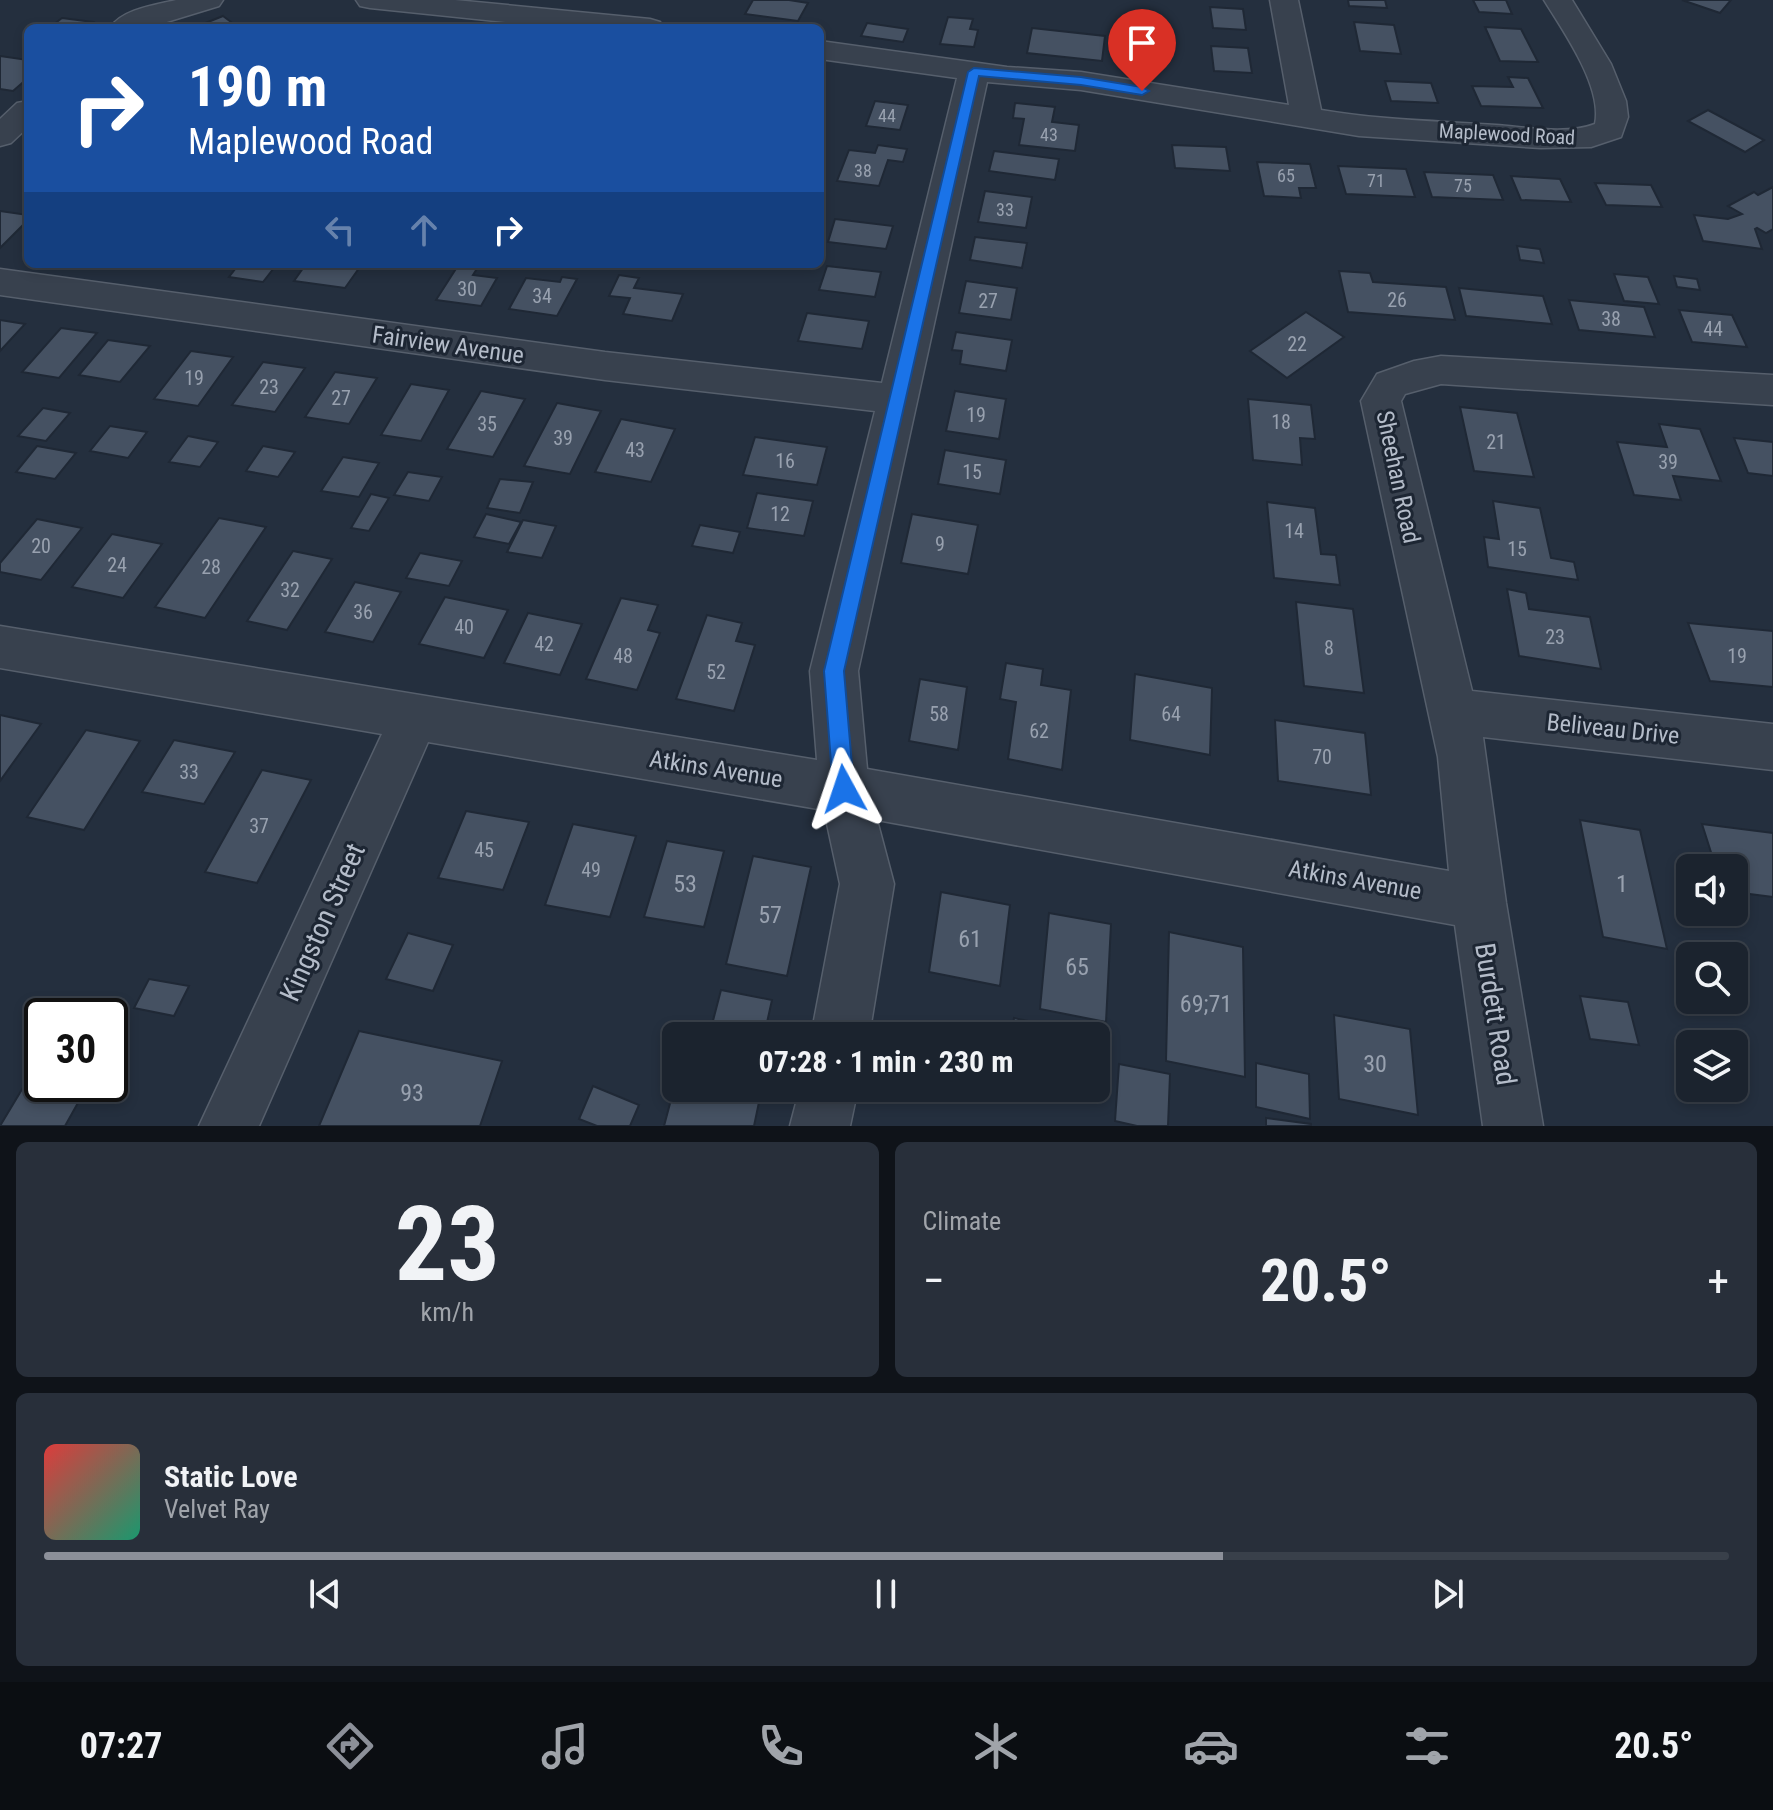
<!DOCTYPE html>
<html lang="en">
<head>
<meta charset="utf-8">
<style>
  :root { --surface:#1b232e; --page:#282f3a; --text:#f1f3f6; --muted:#a0a4aa; --line:#39404a; --accent:#8c9099 }
  body { margin:0; font-family:"Roboto Condensed",sans-serif; background:var(--page); color:var(--text); height:100vh; display:flex; flex-direction:column; font-size:30px; white-space:nowrap }
  * { box-sizing:border-box; margin:0 }
  p { font-size:26px; color:var(--muted) }
  .icon { flex:none; width:44px; height:44px; fill:none; stroke:currentColor; stroke-width:2; stroke-linecap:round; stroke-linejoin:round }
  .map { position:relative; height:1126px; overflow:hidden }
  .details { display:flex; flex-direction:column; gap:16px; padding:16px; background:#0f1319; flex:1 }
  .details>* { flex:none }
  .guide { position:absolute; left:24px; top:24px; width:800px; height:244px; border-radius:12px; box-shadow:0 4px 12px #0003,0 0 0 2px var(--line); background:#1a4fa0; color:#fff; overflow:hidden }
  .buttons { position:absolute; left:1676px; top:854px; display:grid; gap:16px }
  .buttons a { display:grid; place-items:center; width:72px; height:72px; border-radius:12px; background:var(--surface); box-shadow:0 4px 12px #0003,0 0 0 2px var(--line); font-size:40px }
  .speed { position:absolute; left:24px; top:998px; display:flex; gap:16px; font-size:40px; font-weight:700; text-align:center }
  .speed>* { display:grid; place-content:center; width:104px; height:104px; border-radius:50%; background:var(--surface); box-shadow:0 4px 12px #0003,0 0 0 2px var(--line); line-height:1 }
  .speed .limit { border:4px solid #111; border-radius:12px; background:#fff; color:#111 }
  .pin { position:absolute; display:grid; place-items:center; width:68px; height:68px; color:#fff; margin:-82px -34px; border-radius:50% 50% 50% 0; rotate:-45deg; box-shadow:0 0 8px #0007 }
  .pin .icon { rotate:45deg }
  .me { position:absolute; width:88px; margin:-44px; rotate:355deg; stroke-linejoin:round; filter:drop-shadow(0 0 6px #0008) }
  .turn { display:flex; align-items:center; gap:28px; height:168px; padding:0 32px; font-size:36px }
  .turn .icon { width:104px; height:104px; stroke-width:2.5 }
  .turn b { display:block; font-size:56px; line-height:68px }
  .lanes { display:flex; align-items:center; height:76px; padding:0 32px; background:#0003; justify-content:center; gap:40px; direction:ltr }
  .lanes .off { opacity:.35 }
  .big { font-size:60px; font-weight:700; line-height:1.1 }
  .details .tile { flex:1; display:flex; flex-direction:column; justify-content:center; gap:12px; min-width:0; padding:0 28px; border-radius:12px; background:var(--page) }
  .details .dial { align-items:center; gap:0 }
  .dial b { font-size:104px; line-height:1 }
  .song { display:flex; align-items:center; gap:24px }
  .cover { width:96px; height:96px; border-radius:12px; background:linear-gradient(135deg,hsl(0 70% 55%),hsl(160 70% 35%)) }
  .played { height:8px; border-radius:4px; background:linear-gradient(90deg,var(--accent) 70%,var(--line) 70%) }
  .keys { display:flex; justify-content:space-around; direction:ltr }
  .heat { display:flex; justify-content:space-between; align-items:center; font-size:44px; direction:ltr }
  .details .tiles { flex:1; display:grid; gap:16px; grid-template-columns:1fr 1fr }
  .tile:last-child { grid-column:span 2 }
  .trip { position:absolute; left:662px; top:1022px; width:448px; height:80px; border-radius:12px; background:var(--surface); box-shadow:0 4px 12px #0003,0 0 0 2px var(--line); font-weight:700; line-height:80px; text-align:center }
  .menu { display:flex; height:128px; justify-content:space-around; align-items:center; background:#0b0e12; color:var(--muted) }
  .menu .icon { width:56px; height:56px }
  .menu .active { color:var(--accent) }
  .menu b { font-size:36px; color:var(--text) }
  .map>svg:first-child { display:block }
  .building { fill:#455162; stroke:#1f2835; stroke-width:2 }
  .lines { fill:none; stroke-linecap:round; stroke-linejoin:round }
  .minor-casing { stroke:#565f6c; stroke-width:3 }
  .minor { fill:#38414e; fill-rule:evenodd }
  .route { fill:#1a73e8; stroke:#114b97; stroke-width:2 }
  .labels { text-anchor:middle; stroke-width:6; stroke-linejoin:round; paint-order:stroke }
  .far-number-label { font-size:18px; fill:#98a1af }
  .far-street-label { font-size:20px; fill:#b4bcc9; stroke:#1d2633 }
  .number-label { font-size:20px; fill:#98a1af }
  .street-label { font-size:24px; fill:#b4bcc9; stroke:#1d2633 }
  .near-number-label { font-size:24px; fill:#98a1af }
  .near-street-label { font-size:28px; fill:#b4bcc9; stroke:#1d2633 }
</style>
</head>
<body>
<div class="map">
<svg width="1773" height="1126" viewBox="0 0 1773 1126">
  <rect width="100%" height="100%" fill="#242f3e"/>
  <g class="building">
    <path d="M753,0H789L808,3L798,21L745,14Z"/>
    <path d="M1348,0H1385L1387,8L1349,6Z"/>
    <path d="M1473,0H1506L1512,14L1479,12Z"/>
    <path d="M1682,0H1731L1720,13Z"/>
    <path d="M1210,7L1243,9L1246,30L1213,28Z"/>
    <path d="M223,16L239,28H193Z"/>
    <path d="M948,17L973,19L970,29L978,30L974,47L940,44Z"/>
    <path d="M62,18L93,22L86,28H49Z"/>
    <path d="M1354,22L1394,25L1401,54L1360,51Z"/>
    <path d="M867,23L908,29L903,42L861,36Z"/>
    <path d="M1485,27L1521,29L1538,62L1500,61Z"/>
    <path d="M1032,28L1105,36L1102,61L1027,53Z"/>
    <path d="M1211,46L1248,48L1252,73L1214,71Z"/>
    <path d="M0,56L28,60V78L13,91L0,89Z"/>
    <path d="M1508,77L1528,78L1543,108L1481,106L1472,86L1513,87Z"/>
    <path d="M1385,81L1431,83L1438,103L1391,101Z"/>
    <path d="M875,101L908,105L900,130L866,126Z"/>
    <path d="M1015,103L1055,107L1052,122L1079,125L1075,151L1019,145L1024,119L1013,118Z"/>
    <path d="M1708,110L1764,140L1745,152L1688,121Z"/>
    <path d="M878,145L907,149L903,162L888,160L879,186L837,181L849,150L875,153Z"/>
    <path d="M1172,145L1226,147L1230,171L1175,168Z"/>
    <path d="M994,151L1059,159L1055,180L989,171Z"/>
    <path d="M1257,162L1310,164L1316,188H1299L1301,198L1264,196Z"/>
    <path d="M1338,166L1406,169L1415,197L1346,194Z"/>
    <path d="M1424,172L1493,175L1503,200L1432,197Z"/>
    <path d="M1511,176L1560,179L1571,202L1521,200Z"/>
    <path d="M1595,183L1651,185L1662,207L1606,205Z"/>
    <path d="M1773,187V229L1766,233L1757,228L1755,229L1762,249L1703,241L1694,215L1728,219L1742,214L1728,206L1754,192L1758,195Z"/>
    <path d="M985,191L1032,197L1026,228L978,222Z"/>
    <path d="M0,211L28,215V220L0,248Z"/>
    <path d="M835,219L893,226L886,249L828,242Z"/>
    <path d="M975,237L1027,243L1022,268L970,260Z"/>
    <path d="M1517,246L1540,249L1544,263L1520,260Z"/>
    <path d="M239,264H277L263,282L229,277Z"/>
    <path d="M306,264H362L345,288L294,281Z"/>
    <path d="M459,264H480L473,275L497,278L481,306L436,300Z"/>
    <path d="M827,266L881,272L875,297L819,290Z"/>
    <path d="M1339,271L1370,273L1373,282L1446,287L1455,320L1348,312Z"/>
    <path d="M1614,274L1648,277L1659,304L1624,301Z"/>
    <path d="M619,275L639,278L634,288L683,294L672,321L623,314L630,298L609,296Z"/>
    <path d="M1674,276L1697,279L1700,290L1677,287Z"/>
    <path d="M562,277L577,279L557,316L509,309L526,278L560,282Z"/>
    <path d="M966,281L1017,288L1011,320L959,313Z"/>
    <path d="M1459,288L1543,296L1552,324L1466,316Z"/>
    <path d="M1569,300L1644,307L1655,337L1579,330Z"/>
    <path d="M1679,310L1732,315L1747,347L1692,342Z"/>
    <path d="M1306,312L1344,337L1287,378L1250,351Z"/>
    <path d="M807,313L869,321L862,349L798,341Z"/>
    <path d="M0,320L25,324L0,351Z"/>
    <path d="M61,328L97,333L59,378L22,372Z"/>
    <path d="M956,332L1012,340L1006,371L960,364L962,351L952,350Z"/>
    <path d="M108,340L150,346L120,382L79,375Z"/>
    <path d="M191,351L233,357L198,406L154,399Z"/>
    <path d="M263,362L305,368L275,412L232,405Z"/>
    <path d="M335,372L377,378L349,424L305,417Z"/>
    <path d="M411,384L449,390L421,441L381,435Z"/>
    <path d="M481,391L525,399L493,457L447,449Z"/>
    <path d="M955,391L1006,399L999,439L946,431Z"/>
    <path d="M1248,399L1311,405L1315,439L1300,438L1302,465L1253,460Z"/>
    <path d="M557,403L601,411L570,474L524,466Z"/>
    <path d="M1460,407L1517,413L1534,477L1474,471Z"/>
    <path d="M43,408L70,413L46,441L18,436Z"/>
    <path d="M621,419L675,429L651,482L595,472Z"/>
    <path d="M1659,424L1700,429L1721,481L1673,476L1681,500L1634,495L1617,442L1667,447Z"/>
    <path d="M110,426L147,432L128,458L90,451Z"/>
    <path d="M188,436L218,442L200,467L169,462Z"/>
    <path d="M755,437L827,447L817,485L743,475Z"/>
    <path d="M1734,438L1773,442V476L1748,473Z"/>
    <path d="M37,446L76,453L55,479L16,472Z"/>
    <path d="M263,446L295,452L278,477L246,471Z"/>
    <path d="M945,450L1006,460L1000,494L938,484Z"/>
    <path d="M343,457L379,463L359,497L321,491Z"/>
    <path d="M408,472L442,477L429,501L394,495Z"/>
    <path d="M500,479L533,482L520,513L487,508Z"/>
    <path d="M757,493L813,501L804,536L747,528Z"/>
    <path d="M371,494L389,498L369,531L351,528Z"/>
    <path d="M1493,501L1540,508L1551,558L1574,562L1578,580L1488,567L1484,537L1499,539Z"/>
    <path d="M1267,502L1315,508L1321,554L1336,555L1340,585L1274,578Z"/>
    <path d="M486,514L521,522L509,544L474,537Z"/>
    <path d="M912,514L978,525L968,574L901,563Z"/>
    <path d="M219,518L266,527L205,618L155,607Z"/>
    <path d="M37,519L82,528L41,580L0,572V563Z"/>
    <path d="M523,520L556,526L542,558L507,552Z"/>
    <path d="M700,525L740,532L733,553L692,546Z"/>
    <path d="M112,534L162,544L123,598L72,587Z"/>
    <path d="M293,551L332,559L287,630L247,621Z"/>
    <path d="M420,553L462,561L449,586L406,578Z"/>
    <path d="M355,582L401,592L373,642L325,632Z"/>
    <path d="M1507,589L1526,593L1529,609L1590,617L1601,669L1519,656Z"/>
    <path d="M445,597L508,610L484,658L419,644Z"/>
    <path d="M621,598L658,605L648,630L660,633L637,690L586,679Z"/>
    <path d="M1296,602L1353,609L1364,693L1304,686Z"/>
    <path d="M528,613L582,624L560,675L504,663Z"/>
    <path d="M707,615L742,623L736,641L755,645L734,711L676,699Z"/>
    <path d="M1688,623L1773,631V687L1710,681Z"/>
    <path d="M1006,663L1043,669L1041,685L1071,690L1062,770L1008,759L1016,702L1000,699Z"/>
    <path d="M1135,674L1212,688L1210,755L1130,740Z"/>
    <path d="M920,679L967,687L958,750L909,741Z"/>
    <path d="M0,715L41,724L0,781Z"/>
    <path d="M1275,720L1365,733L1371,795L1278,781Z"/>
    <path d="M86,730L140,741L84,830L27,817Z"/>
    <path d="M174,740L235,752L204,804L142,792Z"/>
    <path d="M262,770L311,780L257,883L205,872Z"/>
    <path d="M466,811L529,822L503,890L438,878Z"/>
    <path d="M1580,820L1640,830L1667,949L1603,937Z"/>
    <path d="M573,824L636,836L610,917L545,905Z"/>
    <path d="M1702,824L1773,833V897L1734,892V868H1716Z"/>
    <path d="M667,841L724,851L704,927L644,917Z"/>
    <path d="M753,856L811,867L787,976L726,964Z"/>
    <path d="M941,892L1010,905L1000,986L929,972Z"/>
    <path d="M1049,913L1111,924L1106,1022L1040,1009Z"/>
    <path d="M1169,932L1243,947L1245,1077L1166,1061Z"/>
    <path d="M408,933L453,945L433,991L386,979Z"/>
    <path d="M149,979L189,986L174,1016L134,1008Z"/>
    <path d="M721,990L772,1000L764,1036H709Z"/>
    <path d="M1580,996L1628,1002L1639,1045L1590,1039Z"/>
    <path d="M1334,1015L1410,1029L1418,1115L1339,1099Z"/>
    <path d="M1014,1018L1043,1024L1042,1036H1012Z"/>
    <path d="M359,1031L502,1061L480,1126H319Z"/>
    <path d="M42,1056V1084H72L65,1097L79,1101L65,1126H0Z"/>
    <path d="M1256,1063L1309,1074L1310,1119L1256,1107Z"/>
    <path d="M1119,1064L1170,1074L1168,1126H1137L1115,1121Z"/>
    <path d="M676,1081V1088H762L754,1126H664Z"/>
    <path d="M593,1086L639,1105L630,1126H597L579,1119Z"/>
    <path d="M926,1088H981L980,1100Z"/>
    <path d="M1266,1118L1311,1124V1126H1266Z"/>
  </g>
  <g class="lines">
    <defs>
      <g id="minor">
        <path d="M176,0H223L219,6L147,28H110C122,9 156,5 176,0Z"/>
        <path d="M356,0H455L650,19L660,22L664,28H564L370,8L360,6Z"/>
        <path d="M1270,0H1298L1321,110C1379,120 1437,121 1496,125C1526,127 1566,135 1595,124C1603,87 1563,31 1544,0H1572L1611,64L1626,101L1628,117L1621,137L1591,147L1541,148L1359,136L1081,90L987,82L858,671L867,769L1449,871L1438,757L1361,401L1377,374L1414,361L1441,356L1773,375V405L1441,384L1405,394L1401,401L1472,691L1773,724V770L1483,737L1506,903L1543,1126H1483L1455,925L877,820L894,884L869,1036H811L840,884L824,810L428,742L259,1126H199L382,734L0,668V626L817,760L810,671L875,411L605,380L0,295V269L605,352L882,383L957,78L820,59V41L1007,67L1081,72L1289,105Z"/>
        <path d="M28,101V127L11,143L0,146V119L17,103Z"/>
        <path d="M800,1088H858L850,1126H790Z"/>
      </g>
    </defs>
    <use href="#minor" class="minor-casing"/>
    <use href="#minor" class="minor"/>
  </g>
  <path class="route" d="M974,68L1081,77L1142,87L1149,91L1142,95L1081,85L979,76L844,671L854,789L851,796L844,799L836,796L833,789L824,671L968,72Z"/>
  <g class="labels">
    <g class="far-number-label">
      <text x="887" y="122">44</text>
      <text x="1049" y="141">43</text>
      <text x="863" y="177">38</text>
      <text x="1286" y="182">65</text>
      <text x="1376" y="187">71</text>
      <text x="1463" y="192">75</text>
      <text x="1005" y="216">33</text>
    </g>
    <g class="far-street-label">
      <text transform="translate(1507 134) rotate(3)" y="7">Maplewood Road</text>
    </g>
    <g class="number-label">
      <text x="467" y="296">30</text>
      <text x="542" y="303">34</text>
      <text x="1397" y="307">26</text>
      <text x="988" y="308">27</text>
      <text x="1611" y="326">38</text>
      <text x="1713" y="336">44</text>
      <text x="1297" y="351">22</text>
      <text x="194" y="385">19</text>
      <text x="269" y="394">23</text>
      <text x="341" y="405">27</text>
      <text x="976" y="422">19</text>
      <text x="1281" y="429">18</text>
      <text x="487" y="431">35</text>
      <text x="563" y="445">39</text>
      <text x="1496" y="449">21</text>
      <text x="635" y="457">43</text>
      <text x="785" y="468">16</text>
      <text x="1668" y="469">39</text>
      <text x="972" y="479">15</text>
      <text x="780" y="521">12</text>
      <text x="1294" y="538">14</text>
      <text x="940" y="551">9</text>
      <text x="41" y="553">20</text>
      <text x="1517" y="556">15</text>
      <text x="117" y="572">24</text>
      <text x="211" y="574">28</text>
      <text x="290" y="597">32</text>
      <text x="363" y="619">36</text>
      <text x="464" y="634">40</text>
      <text x="1555" y="644">23</text>
      <text x="544" y="651">42</text>
      <text x="1329" y="655">8</text>
      <text x="623" y="663">48</text>
      <text x="1737" y="663">19</text>
      <text x="716" y="679">52</text>
      <text x="939" y="721">58</text>
      <text x="1171" y="721">64</text>
      <text x="1039" y="738">62</text>
      <text x="1322" y="764">70</text>
      <text x="189" y="779">33</text>
      <text x="259" y="833">37</text>
      <text x="484" y="857">45</text>
      <text x="591" y="877">49</text>
    </g>
    <g class="street-label">
      <text transform="translate(448 345) rotate(8)" y="8">Fairview Avenue</text>
      <text transform="translate(1398 477) rotate(78)" y="8">Sheehan Road</text>
      <text transform="translate(1613 729) rotate(6)" y="8">Beliveau Drive</text>
      <text transform="translate(716 769) rotate(9)" y="8">Atkins Avenue</text>
      <text transform="translate(1355 880) rotate(10)" y="8">Atkins Avenue</text>
    </g>
    <g class="near-number-label">
      <text x="685" y="892">53</text>
      <text x="1622" y="892">1</text>
      <text x="770" y="923">57</text>
      <text x="970" y="947">61</text>
      <text x="1077" y="975">65</text>
      <text x="1206" y="1012">69;71</text>
      <text x="1375" y="1072">30</text>
      <text x="412" y="1101">93</text>
    </g>
    <g class="near-street-label">
      <text transform="translate(322 922) rotate(-66)" y="10">Kingston Street</text>
      <text transform="translate(1496 1014) rotate(81)" y="10">Burdett Road</text>
    </g>
  </g>
</svg>
<div class="buttons">
<a><svg class="icon" aria-label="sound" viewBox="0 0 24 24"><path d="M4 9h4l5-4v14l-5-4H4zM17 9q2 3 0 6"/></svg></a>
<a><svg class="icon" aria-label="search" viewBox="0 0 24 24"><circle cx="10" cy="10" r="6"/><path d="M15 15l6 6"/></svg></a>
<a><svg class="icon" aria-label="layers" viewBox="0 0 24 24"><path d="M12 4l9 5-9 5-9-5zM3 14l9 5 9-5"/></svg></a>
</div>
<div class="speed"><div class="limit">30</div></div>
<div class="pin" style="left:1142px;top:91px;background:#d93025"><svg class="icon" aria-label="arrive" viewBox="0 0 24 24"><path d="M6 21V4h12l-3 4 3 4H6"/></svg></div>
<svg class="me" style="left:844px;top:789px" viewBox="-20 -20 40 40"><path d="M0-17L14 15 0 8-14 15z" fill="#1a73e8" stroke="#fff" stroke-width="4"/></svg>
<div class="trip">07:28 · 1 min · 230 m</div>
<div class="guide">
<div class="turn"><svg class="icon" aria-label="right" viewBox="0 0 24 24"><path d="M7 20v-9h11M14 6l5 5-5 5"/></svg><div><b>190 m</b>Maplewood Road</div></div>
<div class="lanes"><svg class="icon off" aria-label="left" viewBox="0 0 24 24"><path d="M17 20v-9H6M10 6l-5 5 5 5"/></svg><svg class="icon off" aria-label="ahead" viewBox="0 0 24 24"><path d="M12 20V5M6 11l6-6 6 6"/></svg><svg class="icon" aria-label="right" viewBox="0 0 24 24"><path d="M7 20v-9h11M14 6l5 5-5 5"/></svg></div>
</div>
</div>
<section class="details">
<div class="tiles">
<div class="tile dial"><b>23</b><p>km/h</p></div>
<div class="tile"><p>Climate</p>
<div class="heat"><a>−</a><b class="big">20.5°</b><a>+</a></div>
</div>
<div class="tile">
<div class="song"><i class="cover"></i><div><b>Static Love</b><p>Velvet Ray</p></div></div>
<div class="played"></div>
<div class="keys"><svg class="icon" aria-label="previous" viewBox="0 0 24 24"><path d="M18 5L8 12l10 7zM5 5v14"/></svg><svg class="icon" aria-label="pause" viewBox="0 0 24 24"><path d="M8 5v14M16 5v14"/></svg><svg class="icon" aria-label="next" viewBox="0 0 24 24"><path d="M6 5l10 7-10 7zM19 5v14"/></svg></div>
</div>
</div>
</section>
<nav class="menu">
<b>07:27</b>
<svg class="icon active" aria-label="directions" viewBox="0 0 24 24"><path d="M12 3l9 9-9 9-9-9zM9 14v-3h6M13 9l2 2-2 2"/></svg>
<svg class="icon" aria-label="music" viewBox="0 0 24 24"><path d="M9 18V5l10-2v13"/><circle cx="6" cy="18" r="3"/><circle cx="16" cy="16" r="3"/></svg>
<svg class="icon" aria-label="phone" viewBox="0 0 24 24"><path d="M5 4h4l2 5-3 2q2 4 5 5l2-3 5 2v4C11 20 4 13 5 4z"/></svg>
<svg class="icon" aria-label="climate" viewBox="0 0 24 24"><path d="M12 3v18M4 7l16 10M4 17L20 7"/></svg>
<svg class="icon" aria-label="car" viewBox="0 0 24 24"><path d="M5 17H2v-5l4-1 3-4h7l3 4 3 1v5h-3M9 17h6M6 11h13"/><circle cx="7" cy="17" r="2"/><circle cx="17" cy="17" r="2"/></svg>
<svg class="icon" aria-label="filters" viewBox="0 0 24 24"><path d="M4 7h16M4 17h16"/><circle cx="9" cy="7" r="2"/><circle cx="15" cy="17" r="2"/></svg>
<b>20.5°</b>
</nav>
</body>
</html>
